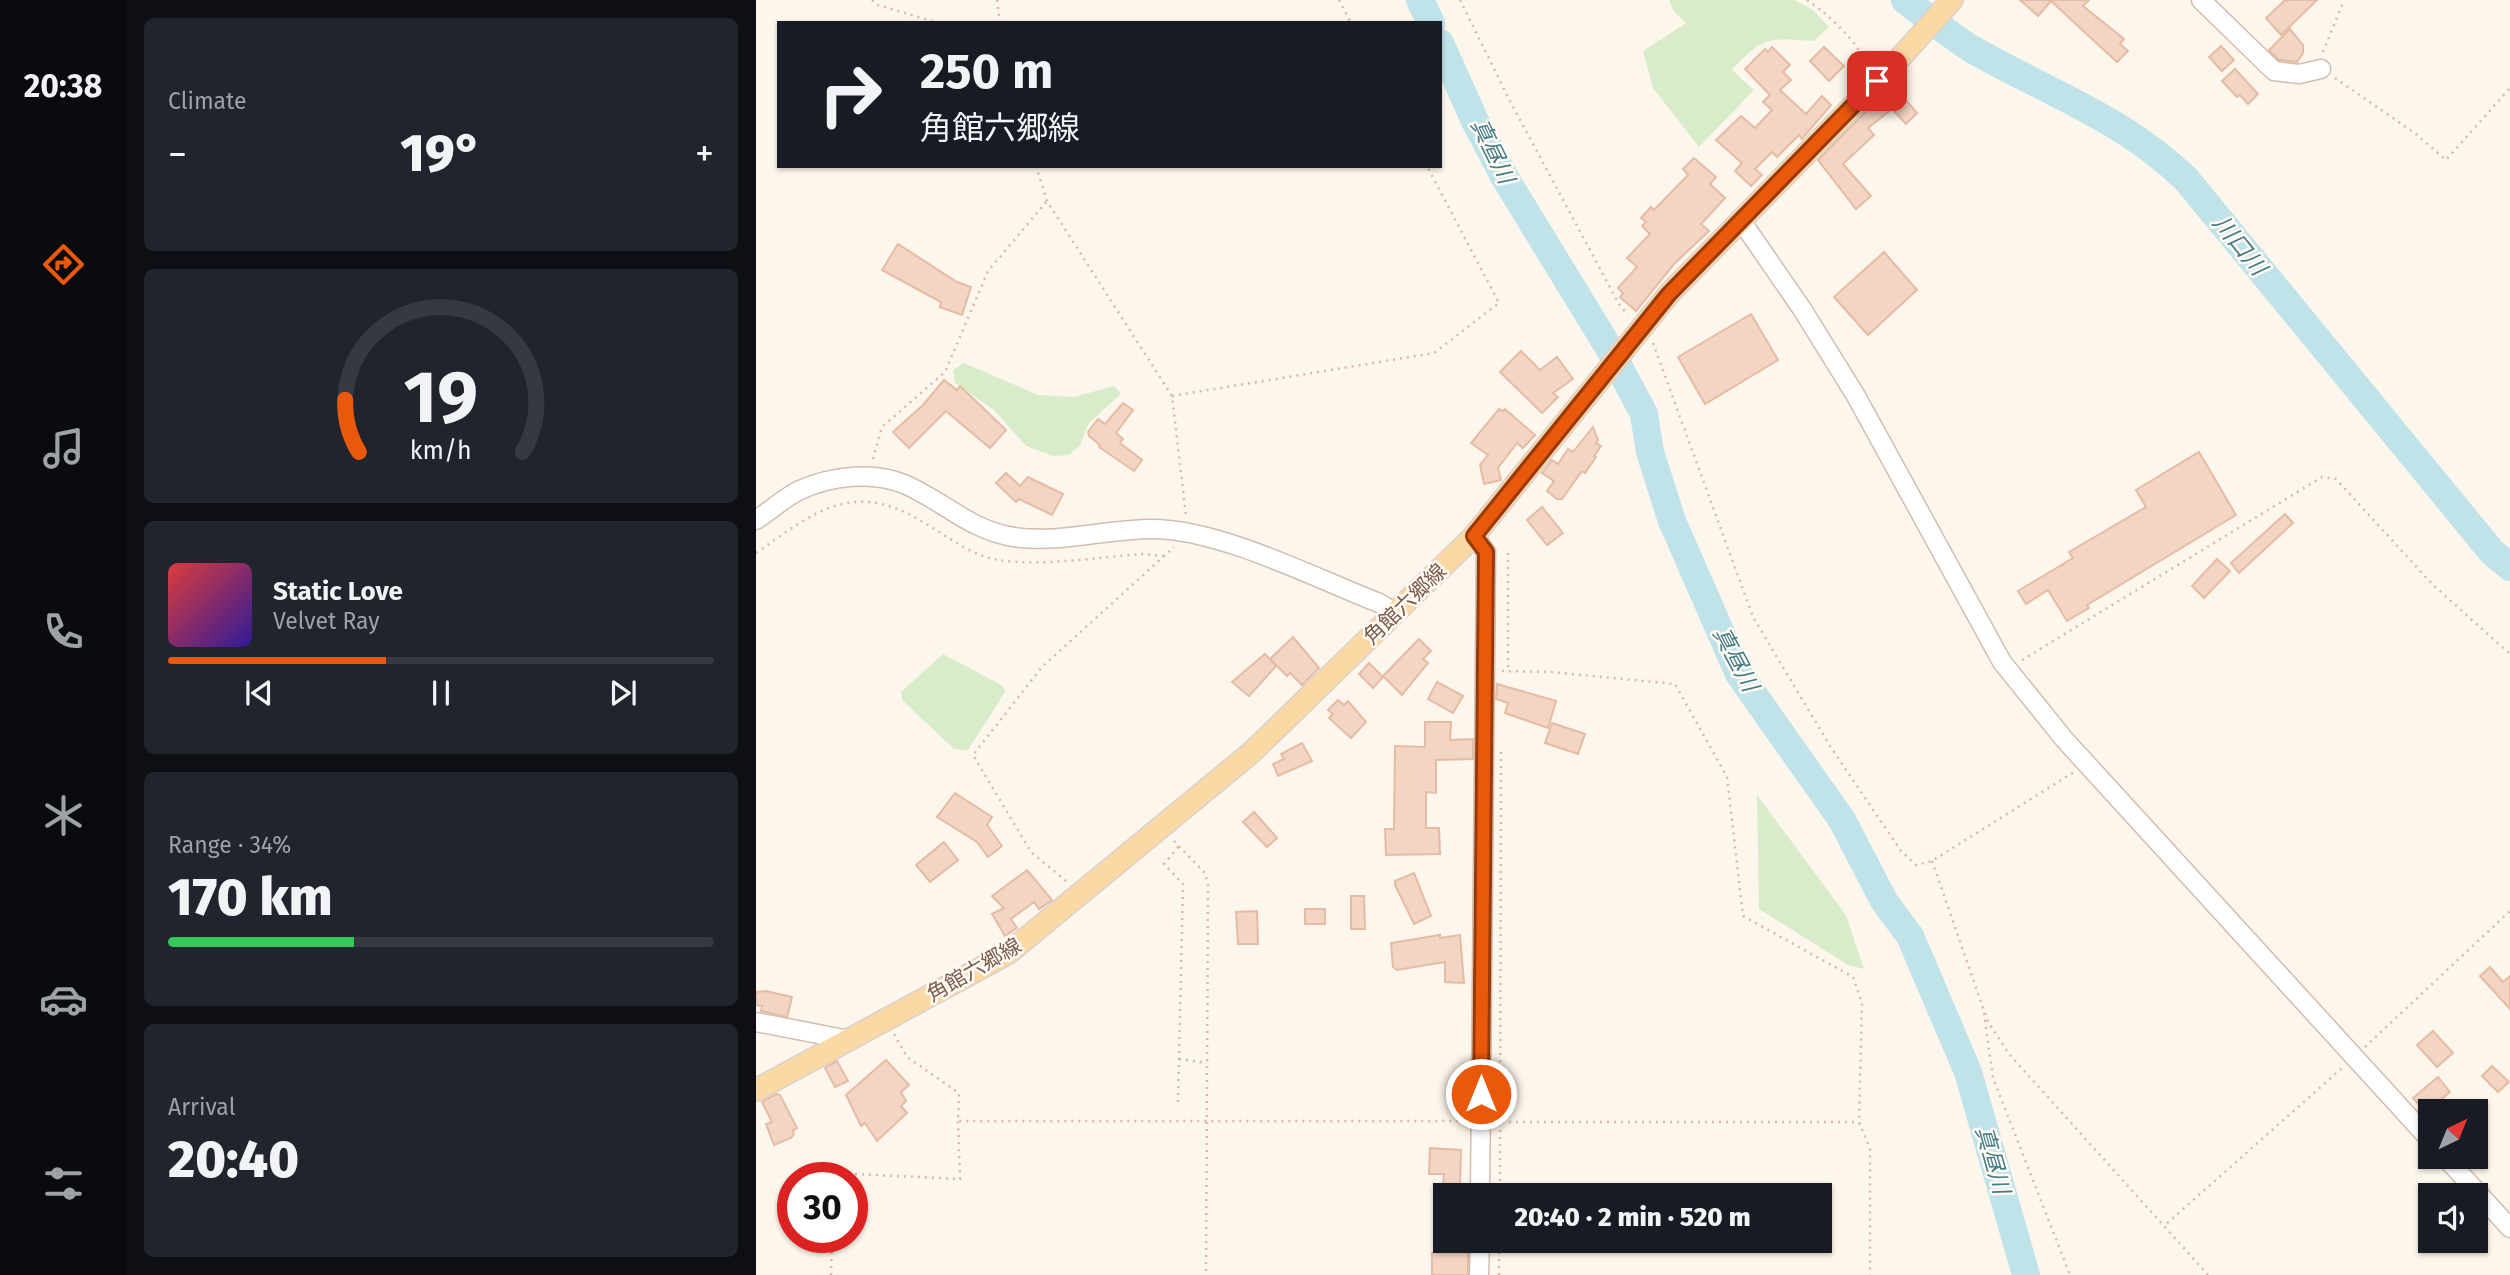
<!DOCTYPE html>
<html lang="en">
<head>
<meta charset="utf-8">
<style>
  :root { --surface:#171b24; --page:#20242c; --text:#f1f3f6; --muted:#9ea1a6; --line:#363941; --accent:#ea580c }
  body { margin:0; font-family:"Fira Sans","Noto Sans JP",sans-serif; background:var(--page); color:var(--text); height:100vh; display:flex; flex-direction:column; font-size:26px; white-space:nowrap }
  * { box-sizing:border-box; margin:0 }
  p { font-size:23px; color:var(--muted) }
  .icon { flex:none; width:38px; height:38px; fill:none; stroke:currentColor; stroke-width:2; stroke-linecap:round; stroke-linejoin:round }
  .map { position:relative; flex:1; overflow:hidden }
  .drawer { display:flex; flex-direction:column; gap:18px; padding:18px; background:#0d0f14; width:630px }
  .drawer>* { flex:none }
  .top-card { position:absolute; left:21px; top:21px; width:665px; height:147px; border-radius:0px; box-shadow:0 2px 5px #0004; background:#171b24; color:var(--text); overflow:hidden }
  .needle { width:46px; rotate:43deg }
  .controls { position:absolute; left:1662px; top:1099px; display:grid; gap:14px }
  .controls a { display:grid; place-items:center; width:70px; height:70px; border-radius:0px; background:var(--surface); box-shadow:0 2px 5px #0004; font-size:35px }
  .speed { position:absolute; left:21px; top:1162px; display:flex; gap:14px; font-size:35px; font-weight:700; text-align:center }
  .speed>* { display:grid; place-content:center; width:91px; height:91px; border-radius:50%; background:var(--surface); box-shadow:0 2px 5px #0004; line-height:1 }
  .speed .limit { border:10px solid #d22; background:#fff; color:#111 }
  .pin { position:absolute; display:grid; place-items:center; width:60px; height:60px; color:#fff; margin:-30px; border-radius:14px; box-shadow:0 4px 10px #0006 }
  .me { position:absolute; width:77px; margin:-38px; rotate:0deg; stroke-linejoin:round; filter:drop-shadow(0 0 5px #0008) }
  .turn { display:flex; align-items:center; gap:24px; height:147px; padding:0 28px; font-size:32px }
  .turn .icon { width:91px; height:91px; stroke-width:2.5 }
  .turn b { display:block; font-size:49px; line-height:60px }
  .big { font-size:52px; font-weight:800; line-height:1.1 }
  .drawer .card { flex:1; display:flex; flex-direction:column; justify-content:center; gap:10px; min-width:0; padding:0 24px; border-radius:10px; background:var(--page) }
  .drawer .dial { align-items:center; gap:0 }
  .dial svg { height:182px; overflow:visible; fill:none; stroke:var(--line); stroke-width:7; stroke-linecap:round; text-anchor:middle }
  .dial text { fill:var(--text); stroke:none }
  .song { display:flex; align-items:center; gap:21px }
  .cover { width:84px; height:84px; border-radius:10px; background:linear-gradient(135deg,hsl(0 70% 55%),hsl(250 70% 35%)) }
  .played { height:7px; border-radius:4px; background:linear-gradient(90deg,var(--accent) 40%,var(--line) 40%) }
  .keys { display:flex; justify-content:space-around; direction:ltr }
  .heat { display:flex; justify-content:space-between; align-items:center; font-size:38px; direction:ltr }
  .charge { height:10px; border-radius:5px; background:linear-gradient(90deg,#34c759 34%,var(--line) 0) }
  .trip { position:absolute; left:677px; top:1183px; width:399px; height:70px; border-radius:0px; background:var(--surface); box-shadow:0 2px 5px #0004; font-weight:800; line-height:70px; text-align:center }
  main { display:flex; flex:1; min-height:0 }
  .menu { display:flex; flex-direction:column; width:126px; justify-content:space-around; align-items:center; background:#090b0e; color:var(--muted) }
  .menu .icon { width:49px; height:49px }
  .menu .on { color:var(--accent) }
  .menu b { font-size:32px; color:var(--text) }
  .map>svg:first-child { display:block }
  .green { fill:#d8ecc9 }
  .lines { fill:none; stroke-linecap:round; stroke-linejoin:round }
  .river { stroke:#bfe3e8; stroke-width:28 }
  .building { fill:#f3d5c3; stroke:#e6bba3; stroke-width:2 }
  .minor-casing { stroke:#d1beb0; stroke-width:21 }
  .major-casing { stroke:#dad1cd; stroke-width:24 }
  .path { stroke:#d9b8a5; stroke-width:2.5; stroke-dasharray:2 5; stroke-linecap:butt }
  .minor { stroke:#fff; stroke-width:18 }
  .major { stroke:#fbd9a5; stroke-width:21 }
  .route-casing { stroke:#983908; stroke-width:18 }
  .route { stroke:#ea580c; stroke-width:12 }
  .labels { text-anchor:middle; stroke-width:5; stroke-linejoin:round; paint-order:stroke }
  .street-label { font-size:21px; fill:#7a5c4d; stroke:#fffaf3 }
  .water-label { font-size:23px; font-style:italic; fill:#437c86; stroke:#fffaf3 }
</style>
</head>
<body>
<main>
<nav class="menu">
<b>20:38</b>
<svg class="icon on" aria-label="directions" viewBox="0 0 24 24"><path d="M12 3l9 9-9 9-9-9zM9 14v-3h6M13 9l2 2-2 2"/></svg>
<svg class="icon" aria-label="music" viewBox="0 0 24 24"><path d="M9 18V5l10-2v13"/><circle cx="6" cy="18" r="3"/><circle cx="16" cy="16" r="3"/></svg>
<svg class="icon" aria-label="phone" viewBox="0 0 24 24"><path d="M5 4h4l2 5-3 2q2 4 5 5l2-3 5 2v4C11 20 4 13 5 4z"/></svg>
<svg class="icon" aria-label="climate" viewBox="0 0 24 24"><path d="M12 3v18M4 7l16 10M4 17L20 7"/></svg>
<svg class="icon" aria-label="car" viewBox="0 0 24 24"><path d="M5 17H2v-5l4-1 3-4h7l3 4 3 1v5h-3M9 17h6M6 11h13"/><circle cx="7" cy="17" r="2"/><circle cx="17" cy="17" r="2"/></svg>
<svg class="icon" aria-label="filters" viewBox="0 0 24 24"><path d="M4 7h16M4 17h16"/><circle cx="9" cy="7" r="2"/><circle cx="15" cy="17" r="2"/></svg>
</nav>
<section class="drawer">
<div class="card"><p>Climate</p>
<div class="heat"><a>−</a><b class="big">19°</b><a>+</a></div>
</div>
<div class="card dial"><svg viewBox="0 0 100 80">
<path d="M14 69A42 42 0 1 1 86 69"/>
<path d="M14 69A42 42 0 0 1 8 46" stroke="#ea580c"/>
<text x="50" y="56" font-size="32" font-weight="700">19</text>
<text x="50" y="72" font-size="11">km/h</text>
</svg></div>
<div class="card">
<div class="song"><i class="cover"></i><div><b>Static Love</b><p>Velvet Ray</p></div></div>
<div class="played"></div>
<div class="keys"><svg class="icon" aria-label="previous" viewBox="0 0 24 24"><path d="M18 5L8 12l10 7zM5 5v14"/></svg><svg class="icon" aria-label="pause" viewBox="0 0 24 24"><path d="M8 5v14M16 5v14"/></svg><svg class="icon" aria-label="next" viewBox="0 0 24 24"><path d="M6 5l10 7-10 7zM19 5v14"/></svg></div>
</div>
<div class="card"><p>Range · 34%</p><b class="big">170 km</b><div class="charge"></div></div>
<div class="card"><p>Arrival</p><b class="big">20:40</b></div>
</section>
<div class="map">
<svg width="1754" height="1275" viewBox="0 0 1754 1275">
  <rect width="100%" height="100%" fill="#fdf6ec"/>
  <g class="green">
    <path d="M913,0H1039L1057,10L1073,27L1058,41C1013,38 1007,36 976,70L998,90L943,147L897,88L887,51L930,23L918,12Z"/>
    <path d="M208,363L282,395L318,397L358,386L365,394L333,423L324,445L313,455L297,456L270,446L238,410L199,383L197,370Z"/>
    <path d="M187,654L247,686L249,692L212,750L198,749L146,700L145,692Z"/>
    <path d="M1001,795L1090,915L1108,969L1092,965L1003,909Z"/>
  </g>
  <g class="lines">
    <g class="river">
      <path d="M664,0L675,23"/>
      <path d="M1149,0C1170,16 1192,34 1214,48C1292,93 1364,116 1430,179L1736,552L1754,567"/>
      <path d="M684,43L719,121L749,178L853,348L888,414L894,452L916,521L983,674L1086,820L1128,901L1154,936L1212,1072L1270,1275"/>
    </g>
  </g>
  <g class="building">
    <path d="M1264,0H1333L1327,6L1368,39L1364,44L1372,51L1361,62L1295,1L1282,16Z"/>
    <path d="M1529,0H1561L1525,35L1510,18Z"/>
    <path d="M1534,29L1547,45V53L1541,62L1523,60L1513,50Z"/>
    <path d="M1465,46L1478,60L1466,71L1453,57Z"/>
    <path d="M1016,47L1034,65L1027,72L1035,80L1024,90L1050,114L1066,96L1075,105L1046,139L1043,135L1021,157L1016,152L999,169L1006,175L995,186L979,171L986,163L960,140L985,116L999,128L1016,110L1007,102L1014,95L989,69L1009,49L1012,52Z"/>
    <path d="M1068,47L1088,66L1073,81L1054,61Z"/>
    <path d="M1479,69L1502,94L1492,104L1484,95L1481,97L1466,81Z"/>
    <path d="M1136,85L1161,113L1150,124L1136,109L1112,128L1118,135L1087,164L1115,196L1100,209L1062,160Z"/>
    <path d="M938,158L960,177L954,184L969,198L945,224L953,231L918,264L880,311L864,297L867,293L862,288L881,267L871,258L894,234L886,226L890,222L885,218L895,207L898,210L932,175L927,169Z"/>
    <path d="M142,244L201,282L215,287L206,315L184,307L185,302L126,270Z"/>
    <path d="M1128,252L1161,290L1112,335L1078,297Z"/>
    <path d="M995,314L1022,360L949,404L922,357Z"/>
    <path d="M765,351L784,370L801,357L817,379L797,393L802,397L786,413L744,372Z"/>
    <path d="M188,380L201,390L204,386L250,430L234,448L190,411L153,448L137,432L167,405Z"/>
    <path d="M367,403L377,410L360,433L367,439L364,443L386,460L378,471L343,447L344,445L333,436L332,432L342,419L349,424Z"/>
    <path d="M743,409L747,411L749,409L779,435L767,448L761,443L742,468L745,480L728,484L724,465L732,455L715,443Z"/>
    <path d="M837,427L842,440L840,443L845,446L838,456L840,457L829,473L826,471L806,499H801L791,491L798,481L786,473L796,460L802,464L812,449L817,452Z"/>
    <path d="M1443,452L1480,515L1331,605L1333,608L1311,621L1292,590L1270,604L1262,591L1317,558L1313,552L1390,507L1380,490Z"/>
    <path d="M250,473L264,486L272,477L307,494L296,515L263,499L260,502L240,483Z"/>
    <path d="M786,507L807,533L791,545L771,520Z"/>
    <path d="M1529,514L1537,523L1483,573L1475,563Z"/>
    <path d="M1461,559L1474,571L1448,598L1436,586Z"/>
    <path d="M537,637L563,668L546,685L534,673L531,676L514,659Z"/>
    <path d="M663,639L675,651L667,659L672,663L646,695L627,676Z"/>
    <path d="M509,654L520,666L493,696L476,682Z"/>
    <path d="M613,663L627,677L617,688L603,674Z"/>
    <path d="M681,682L707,696L697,713L672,699Z"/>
    <path d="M741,684L800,701L792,728L749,713L752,703L740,699Z"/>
    <path d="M582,700L588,705L592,701L610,722L595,738L573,718L577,714L572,710Z"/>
    <path d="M669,722H695L694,740L717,739V759L680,760V793L670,792V828H683L684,854L630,855L629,829H638L639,746L669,747Z"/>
    <path d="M796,723L829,734L822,754L789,743Z"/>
    <path d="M546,743L556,761L522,776L517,764L528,759L525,754Z"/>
    <path d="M199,793L236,817L231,825L246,846L232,857L221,842L181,817Z"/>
    <path d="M498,812L521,838L511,847L487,822Z"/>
    <path d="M188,842L202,860L174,882L160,865Z"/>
    <path d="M271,870L296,900L283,909L278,902L255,919L261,928L249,936L236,914L248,908L236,896Z"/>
    <path d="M658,873L675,916L658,924L639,885V881Z"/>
    <path d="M595,896H608L609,929H595Z"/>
    <rect x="549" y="909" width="20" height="15"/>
    <path d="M501,911L502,944H482L480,912Z"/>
    <path d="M684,935V938L704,935L708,983L689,982V962L641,970L637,967L635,943Z"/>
    <path d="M1734,967L1747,982L1754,976V1009L1724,976Z"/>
    <path d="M10,991L36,997L31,1017L5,1011L6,1006L0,1005V992Z"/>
    <path d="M1677,1031L1697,1053L1681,1067L1661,1045Z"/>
    <path d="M130,1060L153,1085L145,1092L150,1101L145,1106L151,1113L121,1141L109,1123L105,1126L90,1095Z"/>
    <path d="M81,1061L92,1081L79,1087L69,1068Z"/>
    <path d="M1736,1066L1753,1082L1742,1092L1726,1076Z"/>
    <path d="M1682,1077L1694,1092L1670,1112L1657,1098Z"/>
    <path d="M20,1094L24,1095L41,1128L37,1130L38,1134L35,1138L18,1145L10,1124L16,1122L6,1102Z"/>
    <path d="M674,1148L705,1150L704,1186H687L688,1174H673Z"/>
    <path d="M679,1251H712V1275H676V1253Z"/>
  </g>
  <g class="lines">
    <defs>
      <g id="minor">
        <path d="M1445,0L1518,71L1543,74L1565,69"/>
        <path d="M984,219L1046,309L1100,396L1246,662L1308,739L1675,1141"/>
        <path d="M0,520C14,511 29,497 44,490C75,476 116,471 148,484C186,500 215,531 258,537C303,544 350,529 396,529C464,529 559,578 623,603L640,613"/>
        <path d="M718,536L730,552L724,1195"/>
        <path d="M0,1022L93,1040"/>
        <path d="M1689,1157L1754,1228"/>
        <path d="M723,1275L724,1241"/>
      </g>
      <path id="major" d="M0,1090L251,954L496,752L718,536L913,294L1143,59L1196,0"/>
    </defs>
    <use href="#minor" class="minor-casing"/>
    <use href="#major" class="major-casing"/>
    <g class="path">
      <path d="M116,0L122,5L182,23"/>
      <path d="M241,0L244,23"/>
      <path d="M583,0L595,23"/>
      <path d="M704,0L756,105L863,304L872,315"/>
      <path d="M1051,0C1077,18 1097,38 1113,66"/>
      <path d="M1567,52L1588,0"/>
      <path d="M1579,78L1660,134L1690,160L1754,88"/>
      <path d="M280,166L291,201L416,396L430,516"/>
      <path d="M897,343L997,617L1074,746L1145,851L1160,865L1176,861L1318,772"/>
      <path d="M416,396L678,353L743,303L671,166"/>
      <path d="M117,459L126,427L189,372L232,271L291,201"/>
      <path d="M0,553C56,514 94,480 162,519C183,531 205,548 227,556C265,570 343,557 386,554L408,556"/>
      <path d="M752,553V671"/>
      <path d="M1266,660L1566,477L1580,479L1677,585L1754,654"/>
      <path d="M746,671L795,672L919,684L971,777L987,916L1097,977L1106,1003L1103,1122L1114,1149V1275"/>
      <path d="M418,841L449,873L452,885L450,1275"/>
      <path d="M1176,861L1232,1022L1253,1054L1408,1226"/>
      <path d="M310,881L275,852L217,755L286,667L418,547"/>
      <path d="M1228,1013L1237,1078L1314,1275"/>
      <path d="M138,1034L151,1057L203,1093L202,1121H708"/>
      <path d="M1609,1047L1754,911"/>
      <path d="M423,1059L451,1063"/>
      <path d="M422,1102L427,884L408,864L423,846"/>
      <path d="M739,1122H1103"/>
      <path d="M76,1178V1173L204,1179L202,1121"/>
      <path d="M744,1195L745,749"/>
      <path d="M75,1275L76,1237"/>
      <path d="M743,1275V1241"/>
      <path d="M1452,1275L1408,1226L1586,1068"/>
    </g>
    <use href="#minor" class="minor"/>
    <use href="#major" class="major"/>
  </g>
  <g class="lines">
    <defs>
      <path id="route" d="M725,1094L730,552L718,536L913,294L1121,81"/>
    </defs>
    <use href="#route" class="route-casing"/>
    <use href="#route" class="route"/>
  </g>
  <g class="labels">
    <g class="street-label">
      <text transform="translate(649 604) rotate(-44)" y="7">角館六郷線</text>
      <text transform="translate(218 970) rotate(-30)" y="7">角館六郷線</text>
    </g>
    <g class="water-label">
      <text transform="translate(737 151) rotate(64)" y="8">真昼川</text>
      <text transform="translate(1484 245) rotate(51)" y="8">川口川</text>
      <text transform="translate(980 659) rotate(62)" y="8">真昼川</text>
      <text transform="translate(1237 1160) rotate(74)" y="8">真昼川</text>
    </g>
  </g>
</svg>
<div class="controls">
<a><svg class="needle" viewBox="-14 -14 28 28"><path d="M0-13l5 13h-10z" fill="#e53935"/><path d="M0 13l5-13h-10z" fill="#9ea1a6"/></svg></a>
<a><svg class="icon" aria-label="sound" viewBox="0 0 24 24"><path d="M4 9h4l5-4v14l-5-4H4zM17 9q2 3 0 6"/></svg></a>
</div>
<div class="speed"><div class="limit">30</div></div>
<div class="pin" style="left:1121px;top:81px;background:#d93025"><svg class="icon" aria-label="arrive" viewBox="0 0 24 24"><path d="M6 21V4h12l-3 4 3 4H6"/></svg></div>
<svg class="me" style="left:725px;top:1094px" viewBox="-20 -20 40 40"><circle r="17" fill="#ea580c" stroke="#fff" stroke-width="3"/><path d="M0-11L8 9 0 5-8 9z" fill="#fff"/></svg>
<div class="trip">20:40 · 2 min · 520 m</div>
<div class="top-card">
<div class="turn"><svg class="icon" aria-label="right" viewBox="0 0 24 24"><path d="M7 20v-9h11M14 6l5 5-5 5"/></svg><div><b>250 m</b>角館六郷線</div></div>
</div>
</div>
</main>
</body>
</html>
